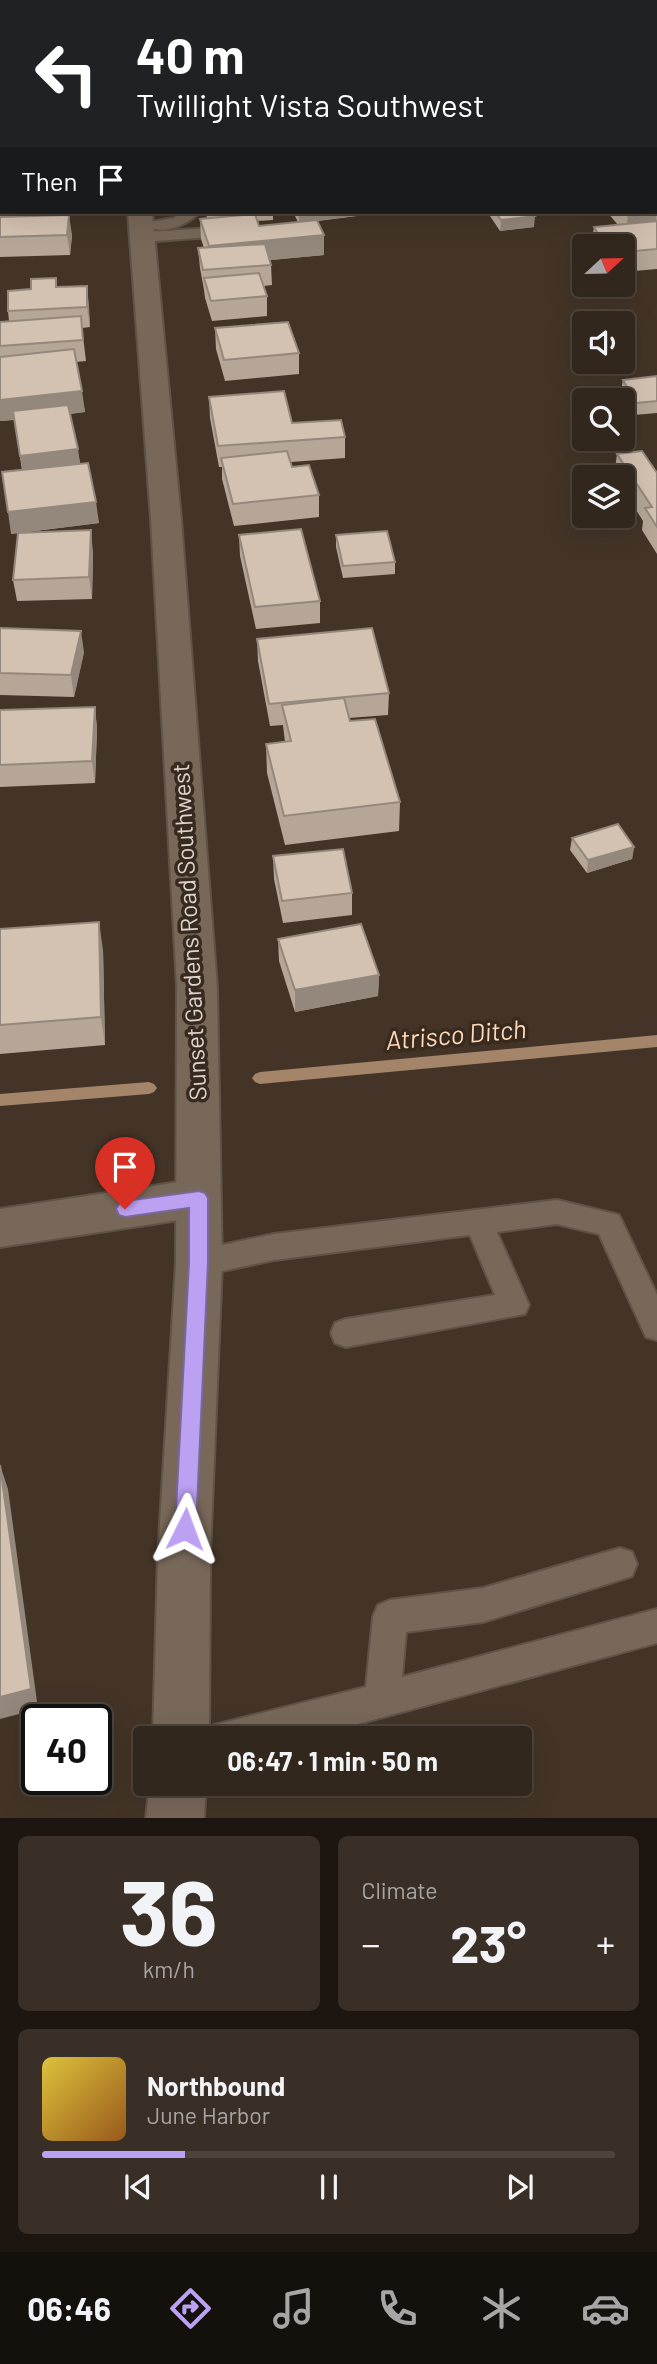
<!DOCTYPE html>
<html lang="en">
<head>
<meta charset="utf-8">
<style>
  :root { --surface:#32271d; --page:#3a2f26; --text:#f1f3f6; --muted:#a8a5a4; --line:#4d443b; --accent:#bca0f2 }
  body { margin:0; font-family:Barlow,sans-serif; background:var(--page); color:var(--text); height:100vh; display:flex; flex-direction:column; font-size:26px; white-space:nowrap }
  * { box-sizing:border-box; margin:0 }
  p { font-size:23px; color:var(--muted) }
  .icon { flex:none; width:38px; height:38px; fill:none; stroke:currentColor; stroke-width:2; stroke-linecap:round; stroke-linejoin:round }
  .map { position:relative; height:1818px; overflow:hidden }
  .side { display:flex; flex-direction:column; gap:18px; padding:18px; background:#1c1510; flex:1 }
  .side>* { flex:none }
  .guide { position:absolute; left:0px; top:0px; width:658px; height:214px; box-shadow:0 7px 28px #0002,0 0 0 2px var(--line); background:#202124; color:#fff; overflow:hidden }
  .needle { width:46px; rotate:68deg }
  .buttons { position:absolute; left:572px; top:234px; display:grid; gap:14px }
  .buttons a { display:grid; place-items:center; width:63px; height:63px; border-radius:7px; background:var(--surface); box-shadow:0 7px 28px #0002,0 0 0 2px var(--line); font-size:35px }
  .speed { position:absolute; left:21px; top:1704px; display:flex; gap:14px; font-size:35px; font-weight:700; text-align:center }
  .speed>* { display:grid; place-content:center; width:91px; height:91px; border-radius:50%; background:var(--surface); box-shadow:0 7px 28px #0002,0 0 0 2px var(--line); line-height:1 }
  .speed .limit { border:4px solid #111; border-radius:10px; background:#fff; color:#111 }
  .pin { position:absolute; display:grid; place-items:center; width:60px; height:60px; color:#fff; margin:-72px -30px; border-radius:50% 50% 50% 0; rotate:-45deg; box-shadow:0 0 7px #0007 }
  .pin .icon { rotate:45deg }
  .me { position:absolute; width:77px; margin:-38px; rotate:3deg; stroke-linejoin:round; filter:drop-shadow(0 0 5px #0008) }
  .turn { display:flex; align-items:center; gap:24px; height:147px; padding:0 21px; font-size:32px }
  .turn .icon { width:91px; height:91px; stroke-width:2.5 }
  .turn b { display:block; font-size:49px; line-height:60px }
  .then { display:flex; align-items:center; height:66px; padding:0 21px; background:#0003; gap:14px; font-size:26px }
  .big { font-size:52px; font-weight:700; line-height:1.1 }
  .side .card { flex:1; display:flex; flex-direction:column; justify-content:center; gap:10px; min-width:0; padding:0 24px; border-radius:10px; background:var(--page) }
  .side .dial { align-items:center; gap:0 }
  .dial b { font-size:91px; line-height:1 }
  .song { display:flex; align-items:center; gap:21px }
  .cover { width:84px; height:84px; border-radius:10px; background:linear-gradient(135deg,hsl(50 70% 55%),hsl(30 70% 35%)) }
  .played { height:7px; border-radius:4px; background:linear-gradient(90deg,var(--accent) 25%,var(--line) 25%) }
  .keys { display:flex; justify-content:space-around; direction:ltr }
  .heat { display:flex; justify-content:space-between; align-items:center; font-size:38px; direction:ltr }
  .side .tiles { flex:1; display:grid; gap:18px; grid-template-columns:1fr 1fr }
  .card:last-child { grid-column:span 2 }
  .trip { position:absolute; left:133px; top:1726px; width:399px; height:70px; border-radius:7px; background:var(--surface); box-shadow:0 7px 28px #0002,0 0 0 2px var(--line); font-weight:700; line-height:70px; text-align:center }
  .dock { display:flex; height:112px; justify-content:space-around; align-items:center; background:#14100c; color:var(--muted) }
  .dock .icon { width:49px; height:49px }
  .dock .on { color:var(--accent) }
  .dock b { font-size:32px; color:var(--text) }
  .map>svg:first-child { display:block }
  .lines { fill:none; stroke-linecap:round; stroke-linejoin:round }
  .stream { fill:#a4856a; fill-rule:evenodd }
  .service-casing { stroke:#5f5348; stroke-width:4 }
  .minor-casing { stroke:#5f5348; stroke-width:4 }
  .tertiary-casing { stroke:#5f5348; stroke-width:4 }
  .secondary-casing { stroke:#5f5348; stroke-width:4 }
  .service { fill:#78685a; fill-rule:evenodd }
  .minor { fill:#78685a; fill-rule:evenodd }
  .tertiary { fill:#78685a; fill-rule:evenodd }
  .secondary { fill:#78685a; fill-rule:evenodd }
  .wall { fill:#b5a698 }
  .shaded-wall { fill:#94877c }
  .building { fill:#d3c1b1; stroke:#94877c; stroke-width:2 }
  .route { fill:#bca0f2; stroke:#7a689d; stroke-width:2 }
  .labels { text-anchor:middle; stroke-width:7; stroke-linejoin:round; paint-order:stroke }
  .street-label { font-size:24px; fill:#ded5cd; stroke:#382a1e }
  .water-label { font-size:26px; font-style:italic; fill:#ffd8b7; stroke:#382a1e }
</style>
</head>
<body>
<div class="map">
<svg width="657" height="1818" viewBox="0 0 657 1818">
  <rect width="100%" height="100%" fill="#433427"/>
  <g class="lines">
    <g class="stream">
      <path d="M657,1035V1047L260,1084L255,1082L252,1078L255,1074L260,1072Z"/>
      <path d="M149,1082L154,1084L157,1088L154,1092L149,1094L0,1106V1094Z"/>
    </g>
    <defs>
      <g id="service">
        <path d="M182,212H200C189,224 161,237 147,225L150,222L174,218Z"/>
        <path d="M232,227L240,232L237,235L142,242L134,237L142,232Z"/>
        <path d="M557,1200L619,1215L657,1295V1340L646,1337L599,1234L557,1224L497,1232L529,1305L525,1314L346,1347L335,1343L331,1333L335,1323L346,1319L495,1295L470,1235L274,1260L199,1276L189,1272L184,1263L189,1254L199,1250L274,1234Z"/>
        <path d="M620,1548L632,1552L637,1564L632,1576L620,1580L483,1622L406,1632L402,1677L657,1609V1643L306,1738H209L214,1725L366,1687L373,1617L378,1605L390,1600L483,1588Z"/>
      </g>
      <g id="minor">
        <rect x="331" y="0" width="20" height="2"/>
        <path d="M656,126L657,127V141H656Z"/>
        <path d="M199,1179L215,1185L221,1198L215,1211L199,1217L0,1247V1209Z"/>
      </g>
      <g id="tertiary">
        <path d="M136,0H156L135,2Z"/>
        <path d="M128,212H152L181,519L217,987L222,1263L210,1556L209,1738H153L158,1556L176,1263L177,987L151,519Z"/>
        <path d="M150,1783H206L204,1818H146Z"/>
      </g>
      <g id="secondary">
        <path d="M302,0H339L341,2H303Z"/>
        <rect x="656" y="26" width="1" height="12"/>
      </g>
    </defs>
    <use href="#service" class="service-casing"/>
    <use href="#minor" class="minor-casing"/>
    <use href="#tertiary" class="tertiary-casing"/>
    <use href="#secondary" class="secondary-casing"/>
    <use href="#service" class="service"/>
    <use href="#minor" class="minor"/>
    <use href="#tertiary" class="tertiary"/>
    <use href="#secondary" class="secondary"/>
  </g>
  <g class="wall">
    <path d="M657,191V269L623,272V247H591L594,227L618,225L607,212H656Z"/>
    <path d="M5,212H63L72,235L70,255L0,257V217H6Z"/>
    <path d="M206,212H273V220L257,221L259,226L298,222L293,212H388L318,221L324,255L270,260L271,265L272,285L264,286L267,296V316L212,321L205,298L204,290L200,268L198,248H204L201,239L200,219H207Z"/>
    <path d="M490,212H532L534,227L500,231L490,216Z"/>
    <path d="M56,278L57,287L87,286L90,327L82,328L86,361L76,362L85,412L70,414L80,463L99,523L11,534L22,470L14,420L0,421V322L9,321L8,311L31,289Z"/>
    <path d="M215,328L299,353V374L225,381L216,349Z"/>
    <path d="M657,376V413L634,415L621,391L623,380Z"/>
    <path d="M209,397L292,423L345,437V458L291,462L292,467L319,495V517L234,526L222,479V467H219L210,418Z"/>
    <path d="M617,454L657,473V554L642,530L643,521L623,489V478H616L614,476Z"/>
    <path d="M239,535L320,601V623L256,629L240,556Z"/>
    <path d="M336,535L395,562V574L343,578L336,547Z"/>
    <path d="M93,552L92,599L17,601L13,580Z"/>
    <path d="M0,628L84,652L74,697L0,695Z"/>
    <path d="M257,639L389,693L388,715L349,718L350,721L400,802L399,831L285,845L267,773L266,744L285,742L283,725L270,726L258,661Z"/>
    <path d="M95,707L97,729L95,783L0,787V710Z"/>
    <path d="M572,838L634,847L632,859L587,873L570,850Z"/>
    <path d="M273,856L352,893V915L283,923L274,879Z"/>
    <path d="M0,929L103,950L105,1045L0,1054Z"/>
    <path d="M278,939L379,975L378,996L295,1012L279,961Z"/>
  </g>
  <g class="shaded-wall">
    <rect x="0" y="46" width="2" height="18"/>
    <rect x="0" y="108" width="2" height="19"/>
    <rect x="0" y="175" width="2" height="20"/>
    <path d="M656,210L657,230L626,234L628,214L656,212Z"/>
    <path d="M299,212H388L299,223Z"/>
    <path d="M69,215L72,235L70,255L67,235Z"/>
    <path d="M535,216L534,227L500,231L501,220Z"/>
    <path d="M324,235V255L210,266L209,246Z"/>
    <path d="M87,286L89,306L90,327L87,307Z"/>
    <path d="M82,391L85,412L0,421V400Z"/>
    <path d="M78,449L81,470L24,477L20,456Z"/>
    <path d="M96,502L99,523L11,534L8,512Z"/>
    <path d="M91,530L93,552L92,599L89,577Z"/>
    <path d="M81,631L84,652L74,697L71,675Z"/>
    <path d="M95,707L97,729L95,783L92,761Z"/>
    <path d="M634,847L632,859L587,873L588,860Z"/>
    <path d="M99,922L103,950L105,1045L101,1017Z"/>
    <path d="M379,975L378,996L295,1012V990Z"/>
    <path d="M0,1465L8,1489L38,1709L0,1719Z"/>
  </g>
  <g class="building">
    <rect x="0" y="27" width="2" height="19"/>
    <rect x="0" y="82" width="2" height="26"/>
    <rect x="0" y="148" width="2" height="27"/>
    <path d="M495,212H532L535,216L501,220Z"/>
    <path d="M626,212H646L628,214Z"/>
    <path d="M255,214L259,226L317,220L324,235L209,246L200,219Z"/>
    <path d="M69,215L67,235L0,237V217Z"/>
    <path d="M657,221V249L623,252V247H606L594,227Z"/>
    <path d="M265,244L271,265L203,270L198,248Z"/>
    <path d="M259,273L267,296L211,301L204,278Z"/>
    <path d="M56,278V287L87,286V307L8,311V291L31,289V279Z"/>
    <path d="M81,316L83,340L0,346V322Z"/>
    <path d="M288,322L299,353L224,360L215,328Z"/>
    <path d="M74,349L82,391L0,400V357Z"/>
    <path d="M657,376V401L636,403L623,380Z"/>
    <path d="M284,391L292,423L341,420L345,437L218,446L209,397Z"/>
    <path d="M68,405L78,449L20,456L13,411Z"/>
    <path d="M287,451L292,467L309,465L319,495L233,504L221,458Z"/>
    <path d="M642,451L657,473V527L645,508L652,507L617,454Z"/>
    <path d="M88,463L96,502L8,512L2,472Z"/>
    <path d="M301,529L320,601L255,607L239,535Z"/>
    <path d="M91,530L89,577L13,580L18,533Z"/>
    <path d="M387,531L395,562L343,566L336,535Z"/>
    <path d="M0,628L81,631L71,675L0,673Z"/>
    <path d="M372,628L389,693L269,704L257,639Z"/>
    <path d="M344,698L350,721L375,719L400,802L284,816L266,744L291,741L282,705Z"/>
    <path d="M95,707L92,761L0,765V710Z"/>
    <path d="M618,824L634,847L588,860L572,838Z"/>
    <path d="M343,849L352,893L282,901L273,856Z"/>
    <path d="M99,922L101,1017L0,1025V929Z"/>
    <path d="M361,924L379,975L295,990L278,939Z"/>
    <path d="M0,1465L31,1689L0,1697Z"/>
  </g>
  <path class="route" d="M199,1191L205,1193L208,1198V1263L196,1529L193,1537L185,1540L178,1537L175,1529L189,1263V1208L125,1217L119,1215L116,1209L119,1204L125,1201Z"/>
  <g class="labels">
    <g class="street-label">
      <text transform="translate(190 932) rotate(-93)" y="8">Sunset Gardens Road Southwest</text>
    </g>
    <g class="water-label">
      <text transform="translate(456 1035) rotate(-5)" y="9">Atrisco Ditch</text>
    </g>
  </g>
</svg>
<div class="buttons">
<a><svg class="needle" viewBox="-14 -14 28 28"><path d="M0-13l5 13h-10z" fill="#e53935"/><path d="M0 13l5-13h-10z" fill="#a8a5a4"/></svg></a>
<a><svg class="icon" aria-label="sound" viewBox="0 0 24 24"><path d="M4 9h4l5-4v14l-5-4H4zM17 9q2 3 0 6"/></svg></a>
<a><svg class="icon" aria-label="search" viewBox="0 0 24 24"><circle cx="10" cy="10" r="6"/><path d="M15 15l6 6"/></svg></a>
<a><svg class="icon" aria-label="layers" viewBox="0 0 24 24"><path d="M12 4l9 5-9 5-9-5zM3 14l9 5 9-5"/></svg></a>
</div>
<div class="speed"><div class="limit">40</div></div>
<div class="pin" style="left:125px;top:1209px;background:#d93025"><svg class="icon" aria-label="arrive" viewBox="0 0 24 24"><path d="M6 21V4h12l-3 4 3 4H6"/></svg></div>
<svg class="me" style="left:185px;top:1529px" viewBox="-20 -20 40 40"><path d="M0-17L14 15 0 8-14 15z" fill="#bca0f2" stroke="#fff" stroke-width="4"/></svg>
<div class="trip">06:47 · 1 min · 50 m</div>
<div class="guide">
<div class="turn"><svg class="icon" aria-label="left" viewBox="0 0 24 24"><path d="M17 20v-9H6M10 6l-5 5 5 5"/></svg><div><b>40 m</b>Twillight Vista Southwest</div></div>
<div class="then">Then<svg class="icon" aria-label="arrive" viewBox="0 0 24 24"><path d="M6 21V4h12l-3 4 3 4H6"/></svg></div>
</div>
</div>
<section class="side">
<div class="tiles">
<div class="card dial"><b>36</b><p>km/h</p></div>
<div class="card"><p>Climate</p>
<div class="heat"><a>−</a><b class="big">23°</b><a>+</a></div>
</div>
<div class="card">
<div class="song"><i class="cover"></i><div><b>Northbound</b><p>June Harbor</p></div></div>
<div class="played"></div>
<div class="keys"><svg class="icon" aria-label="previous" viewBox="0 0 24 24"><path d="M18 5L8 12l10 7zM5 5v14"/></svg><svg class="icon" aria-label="pause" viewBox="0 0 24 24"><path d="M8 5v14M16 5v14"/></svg><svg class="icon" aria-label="next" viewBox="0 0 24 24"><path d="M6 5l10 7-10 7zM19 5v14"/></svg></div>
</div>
</div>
</section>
<nav class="dock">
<b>06:46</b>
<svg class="icon on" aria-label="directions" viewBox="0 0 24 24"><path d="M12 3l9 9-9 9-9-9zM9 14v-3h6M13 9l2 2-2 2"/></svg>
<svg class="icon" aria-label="music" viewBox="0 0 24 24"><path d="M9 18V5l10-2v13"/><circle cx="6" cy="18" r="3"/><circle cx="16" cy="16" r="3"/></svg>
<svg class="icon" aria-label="phone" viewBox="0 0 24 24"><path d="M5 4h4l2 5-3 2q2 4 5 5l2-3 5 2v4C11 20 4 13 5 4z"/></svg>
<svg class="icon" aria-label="climate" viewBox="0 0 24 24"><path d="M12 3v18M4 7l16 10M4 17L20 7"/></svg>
<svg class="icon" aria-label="car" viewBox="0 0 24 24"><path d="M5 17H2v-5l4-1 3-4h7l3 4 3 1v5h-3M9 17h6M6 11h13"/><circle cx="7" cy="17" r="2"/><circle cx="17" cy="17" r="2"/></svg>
</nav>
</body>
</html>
